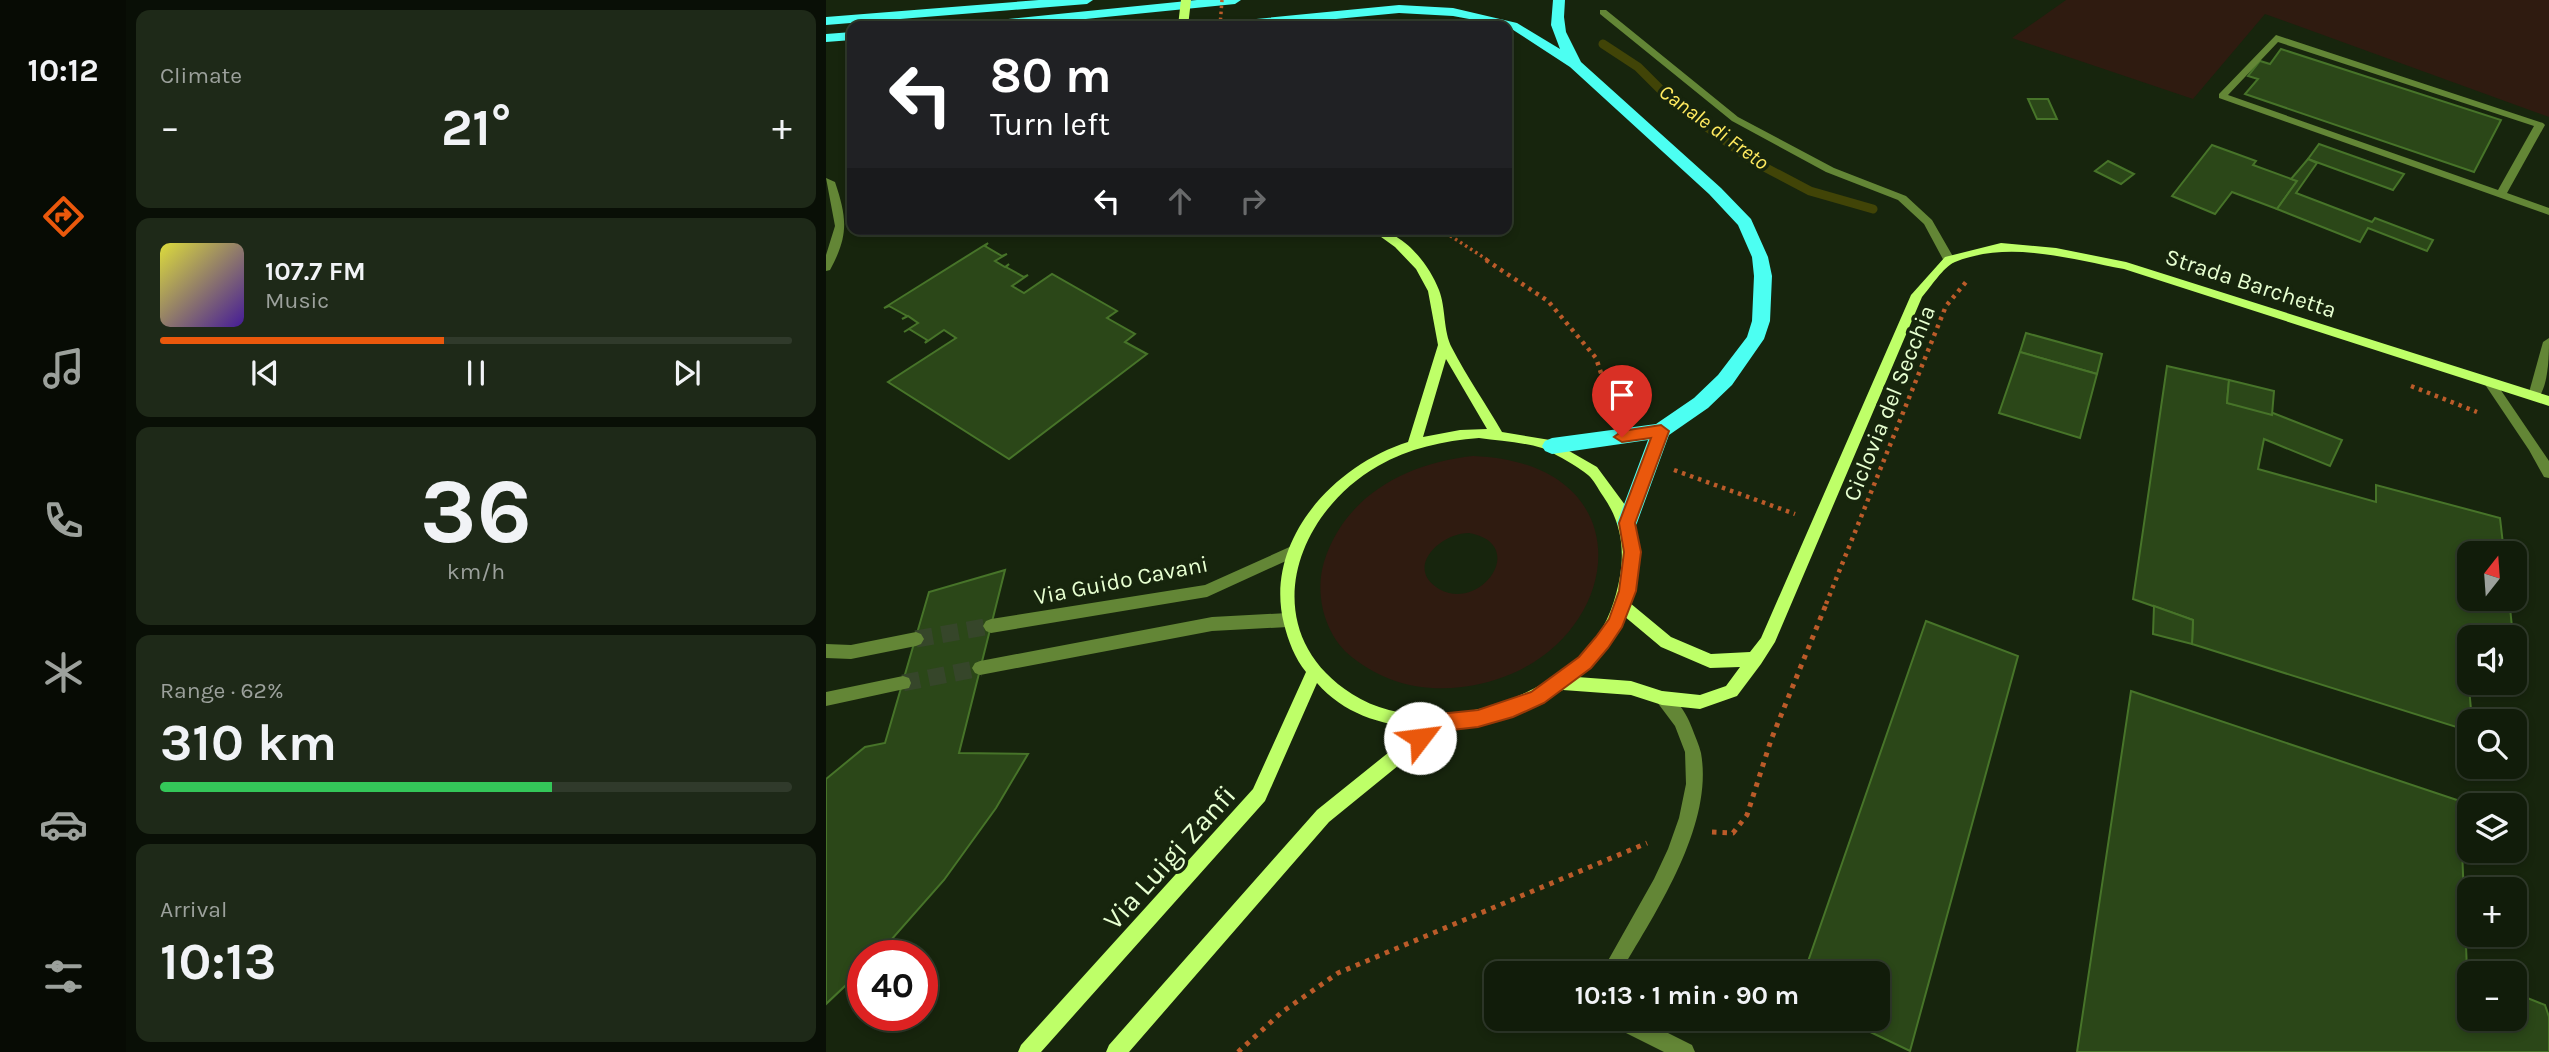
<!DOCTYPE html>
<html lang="en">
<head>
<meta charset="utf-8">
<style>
  :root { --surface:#111c0a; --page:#1e2918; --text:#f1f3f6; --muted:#9ca19c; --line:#303a2b; --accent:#ea580c }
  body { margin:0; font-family:Karla,sans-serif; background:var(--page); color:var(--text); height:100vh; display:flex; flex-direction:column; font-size:26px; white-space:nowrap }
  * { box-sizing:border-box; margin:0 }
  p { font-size:23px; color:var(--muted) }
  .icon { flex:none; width:38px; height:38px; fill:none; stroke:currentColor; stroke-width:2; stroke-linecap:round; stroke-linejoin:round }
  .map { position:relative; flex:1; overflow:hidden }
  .sheet { display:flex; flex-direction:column; gap:10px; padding:10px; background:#090f06; width:700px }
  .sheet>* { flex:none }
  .banner { position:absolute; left:21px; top:21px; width:665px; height:214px; border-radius:14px; box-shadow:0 4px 10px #0003,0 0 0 2px var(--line); background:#202124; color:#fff; overflow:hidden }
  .needle { width:46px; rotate:17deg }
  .fabs { position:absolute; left:1631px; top:541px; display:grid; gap:14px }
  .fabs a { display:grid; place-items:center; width:70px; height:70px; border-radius:14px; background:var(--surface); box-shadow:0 4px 10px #0003,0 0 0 2px var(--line); font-size:35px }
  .speed { position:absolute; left:21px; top:940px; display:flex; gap:14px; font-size:35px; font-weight:700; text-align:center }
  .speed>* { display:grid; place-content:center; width:91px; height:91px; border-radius:50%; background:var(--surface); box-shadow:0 4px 10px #0003,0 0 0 2px var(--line); line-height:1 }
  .speed .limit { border:10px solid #d22; background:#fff; color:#111 }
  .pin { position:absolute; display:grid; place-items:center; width:60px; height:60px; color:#fff; margin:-72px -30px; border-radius:50% 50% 50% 0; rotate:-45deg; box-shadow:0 0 7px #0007 }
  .pin .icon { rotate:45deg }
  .me { position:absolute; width:77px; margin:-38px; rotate:60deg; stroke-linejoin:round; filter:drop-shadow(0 0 5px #0008) }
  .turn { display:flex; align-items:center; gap:24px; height:147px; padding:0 28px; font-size:32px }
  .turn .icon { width:91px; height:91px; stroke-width:2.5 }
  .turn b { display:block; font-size:49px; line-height:60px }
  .lanes { display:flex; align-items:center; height:66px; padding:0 28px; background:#0003; justify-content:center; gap:35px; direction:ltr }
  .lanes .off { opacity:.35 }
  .big { font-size:52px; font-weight:700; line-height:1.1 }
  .sheet .widget { flex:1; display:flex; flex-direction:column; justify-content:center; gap:10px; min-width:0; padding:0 24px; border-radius:14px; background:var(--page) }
  .sheet .dial { align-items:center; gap:0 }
  .dial b { font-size:91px; line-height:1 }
  .song { display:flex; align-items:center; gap:21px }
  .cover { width:84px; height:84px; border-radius:10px; background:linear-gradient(135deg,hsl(60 70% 55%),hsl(260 70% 35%)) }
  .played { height:7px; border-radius:4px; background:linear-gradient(90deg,var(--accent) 45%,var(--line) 45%) }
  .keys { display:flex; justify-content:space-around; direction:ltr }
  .heat { display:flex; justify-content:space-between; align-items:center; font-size:38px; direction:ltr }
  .charge { height:10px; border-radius:5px; background:linear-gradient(90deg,#34c759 62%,var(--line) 0) }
  .trip { position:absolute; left:658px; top:961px; width:406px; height:70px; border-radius:14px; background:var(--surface); box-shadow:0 4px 10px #0003,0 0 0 2px var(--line); font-weight:700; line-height:70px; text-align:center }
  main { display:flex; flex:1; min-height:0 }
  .menu { display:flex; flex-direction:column; width:126px; justify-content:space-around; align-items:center; background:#070b04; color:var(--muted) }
  .menu .icon { width:49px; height:49px }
  .menu .selected { color:var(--accent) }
  .menu b { font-size:32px; color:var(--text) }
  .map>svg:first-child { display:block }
  .green { fill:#2f1b10; fill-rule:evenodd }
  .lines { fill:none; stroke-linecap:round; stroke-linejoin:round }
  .stream { stroke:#414407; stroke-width:9 }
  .building { fill:#2b4718; stroke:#477429; stroke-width:2 }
  .street-tunnel { stroke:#36462a; stroke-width:17; stroke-dasharray:17 9; stroke-linecap:butt }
  .path-far2 { stroke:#bb5b29; stroke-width:3.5; stroke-dasharray:2.5 3.5; stroke-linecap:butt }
  .path-far1 { stroke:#bb5b29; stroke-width:4.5; stroke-dasharray:3.5 5; stroke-linecap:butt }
  .path { stroke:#bb5b29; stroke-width:5; stroke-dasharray:4.5 6; stroke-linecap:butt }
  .lane { fill:#638636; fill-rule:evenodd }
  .street { fill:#638636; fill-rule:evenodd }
  .secondary { fill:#beff68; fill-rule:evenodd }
  .highway { fill:#4cfff2; fill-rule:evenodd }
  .path-bridge { stroke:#bb5b29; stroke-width:3.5; stroke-dasharray:2.5 3.5; stroke-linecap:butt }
  .secondary-bridge { stroke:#beff68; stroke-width:10 }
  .route { fill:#ea580c; stroke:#983908; stroke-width:2 }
  .labels { text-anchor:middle; stroke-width:7; stroke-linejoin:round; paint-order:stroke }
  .far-water-label { font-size:21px; font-style:italic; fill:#ffea5f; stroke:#17250d }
  .street-label { font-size:23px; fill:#e7ffd1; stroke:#17250d }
  .near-street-label { font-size:28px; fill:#e7ffd1; stroke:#17250d }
</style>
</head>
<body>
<main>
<nav class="menu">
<b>10:12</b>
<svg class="icon selected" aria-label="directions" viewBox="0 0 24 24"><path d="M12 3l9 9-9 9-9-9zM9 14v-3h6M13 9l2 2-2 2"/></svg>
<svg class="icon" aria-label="music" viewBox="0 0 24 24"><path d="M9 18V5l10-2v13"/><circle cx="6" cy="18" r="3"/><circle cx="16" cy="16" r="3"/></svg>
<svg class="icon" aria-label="phone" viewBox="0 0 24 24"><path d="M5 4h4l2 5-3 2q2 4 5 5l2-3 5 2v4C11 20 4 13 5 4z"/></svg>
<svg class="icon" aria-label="climate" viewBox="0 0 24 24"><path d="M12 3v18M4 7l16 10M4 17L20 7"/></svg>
<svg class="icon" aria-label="car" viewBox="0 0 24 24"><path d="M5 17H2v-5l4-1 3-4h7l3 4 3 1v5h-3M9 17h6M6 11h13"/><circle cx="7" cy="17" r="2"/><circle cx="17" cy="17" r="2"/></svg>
<svg class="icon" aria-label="filters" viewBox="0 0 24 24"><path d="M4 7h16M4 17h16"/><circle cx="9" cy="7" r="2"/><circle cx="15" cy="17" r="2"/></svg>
</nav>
<section class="sheet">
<div class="widget"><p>Climate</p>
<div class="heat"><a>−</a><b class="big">21°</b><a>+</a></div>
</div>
<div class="widget">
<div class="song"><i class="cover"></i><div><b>107.7 FM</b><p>Music</p></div></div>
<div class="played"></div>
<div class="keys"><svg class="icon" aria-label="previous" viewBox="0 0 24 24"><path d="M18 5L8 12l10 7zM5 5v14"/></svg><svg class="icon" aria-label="pause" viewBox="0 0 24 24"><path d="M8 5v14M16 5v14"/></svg><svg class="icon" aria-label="next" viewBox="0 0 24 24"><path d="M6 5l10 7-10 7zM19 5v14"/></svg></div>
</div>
<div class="widget dial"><b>36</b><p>km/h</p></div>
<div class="widget"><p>Range · 62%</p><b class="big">310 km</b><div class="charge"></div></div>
<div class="widget"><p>Arrival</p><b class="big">10:13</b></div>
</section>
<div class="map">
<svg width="1723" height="1052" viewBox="0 0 1723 1052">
  <rect width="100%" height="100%" fill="#17250d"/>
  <g class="green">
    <path d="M1240,0H1723V117L1439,14L1367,99L1186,38Z"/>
    <path d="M647,456C835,463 795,668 636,687C596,692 560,683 527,658C499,637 488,595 498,562C519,495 581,463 647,456ZM643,533C704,544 654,613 613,589C578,568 614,533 643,533Z"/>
  </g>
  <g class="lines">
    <path class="stream" d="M777,44L812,67L847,102L925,160L984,191L1047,209"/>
  </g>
  <g class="building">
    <path d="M1455,49L1675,120L1648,172L1419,94L1432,79L1422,76L1434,61L1444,64Z"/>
    <path d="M1202,99H1222L1231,119H1211Z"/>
    <path d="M1493,144L1578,174L1567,190L1482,159Z"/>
    <path d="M1386,145L1430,161L1427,165L1471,181L1451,209L1406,192L1389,214L1346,196Z"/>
    <path d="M1482,159L1491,163L1470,193L1546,222L1549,218L1607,240L1601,251L1542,228L1534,242L1451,209L1471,181L1465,179Z"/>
    <path d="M1282,161L1308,174L1295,184L1269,171Z"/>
    <path d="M162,243L159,246L176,256L181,254L169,261L179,267L183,264L180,267L198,277L202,275L186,286L198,293L226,274L291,311L281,318L309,334L299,342L321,354L183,459L62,382L130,338L118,330L99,343L101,340L83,329L78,332L92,323L82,316L76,319L81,316L63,306L58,308Z"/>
    <path d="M1200,333L1276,354L1271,374L1194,352Z"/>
    <path d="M1194,352L1271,374L1254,438L1173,413Z"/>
    <path d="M1341,366L1403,380L1401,403L1447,413L1516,440L1504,466L1438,439L1432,469L1550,502V485L1674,518L1678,553H1643V598H1683L1687,637H1643V665H1641L1646,721H1643V731L1366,644L1367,620L1307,599Z"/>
    <path d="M1403,380L1448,391L1446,415L1401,403Z"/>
    <path d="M179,570L133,753L202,754L170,808L118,880L51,956H37V969L0,1004V779L39,747L59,743L103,592Z"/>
    <path d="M1328,606L1367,620L1366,644L1327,634Z"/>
    <path d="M1100,621L1192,656L1084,1051L1015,1018H1052V973H978Z"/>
    <path d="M1305,691L1634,801L1643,1018H1689V993L1719,1005L1723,1017V1052H1251Z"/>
  </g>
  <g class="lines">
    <g class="street-tunnel">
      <path d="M90,639L165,626"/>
      <path d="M77,683L154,668"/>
    </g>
    <path class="path-far2" d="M614,229L663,261"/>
    <g class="path-far1">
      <path d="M660,260L722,301L770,358L787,409"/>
      <path d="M1585,386L1651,412"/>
      <path d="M848,470L969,514"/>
      <path d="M1000,604L1120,306L1140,282"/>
    </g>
    <g class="path">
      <path d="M886,832L907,833L921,815L945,740L1001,602"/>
      <path d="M412,1052L456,1012L512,973L821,843"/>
    </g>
    <g class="lane">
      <path d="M1450,35L1717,123L1719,125L1681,193L1723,208V215L1393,98V94ZM1452,42L1708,126L1672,190L1402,95Z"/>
      <path d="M1723,338C1723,354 1723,393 1708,401L1702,396L1717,342Z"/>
    </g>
    <g class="street">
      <path d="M774,10H780L912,117L1008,168L1080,196L1106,220L1129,260L1127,263H1119L1098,224L1072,200L1000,172L906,121L774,14Z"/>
      <path d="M0,178L9,182C21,218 23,235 4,270L0,271V255L9,226Z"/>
      <path d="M1664,378L1668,380L1723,461V478L1718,477L1703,450L1660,386L1658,383Z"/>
      <path d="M468,545L473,547L475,551L473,555L381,597L165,633L160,631L157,626L160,621L165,619L379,585Z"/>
      <path d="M462,613L467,615L469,620L467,625L462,627L386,631L154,675L149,673L146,668L149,663L154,661L386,617Z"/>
      <path d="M90,632L95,634L98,639L95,644L90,646L25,659L0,658V644L25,645Z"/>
      <path d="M77,676L83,678L85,683L83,688L0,706V692Z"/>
      <path d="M836,691C850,696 861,714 866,728C869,736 873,745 875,753C888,826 829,913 794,973H775L828,879L842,849L853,818L860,784L859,752L849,726L828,698L830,693Z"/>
      <path d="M782,1018H812L866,1045L869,1052H838L784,1025Z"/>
    </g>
    <path class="secondary" d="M544,229C575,229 602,262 613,290C620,308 617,331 626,348C641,377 660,404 676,432L724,440L771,467L802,509L812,555L804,603L845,637L885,654L924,652L935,638L1085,295L1119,257L1175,243L1230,248L1300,262L1723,396V406L1298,269C1244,259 1183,240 1129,262C1117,267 1105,287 1096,297L949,642L935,664L911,696L874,709L836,705L805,695L737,690L673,719L643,727L616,730L503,822L303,1052H280L283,1045L491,810L593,728C554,725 517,713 491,683L439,801L215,1052H192L195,1045L427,789L480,672C469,659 462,640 458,624C437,541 508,465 582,442L612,345L602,291L590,269L569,247ZM620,359L661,429L634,430L597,437ZM653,438C673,441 696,442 716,448C726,452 753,467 762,475C768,480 772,489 777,496C794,520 799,547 794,576C790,599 782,624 766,643C715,705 597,740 526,694C430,633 465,516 552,466C583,448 617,441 653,438ZM798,616L835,647L884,668L914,667L900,686L874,695L836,691L805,681L751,677L778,653Z"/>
    <g class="highway">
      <path d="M213,0H267L261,4L0,25V17Z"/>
      <path d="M371,0H415L409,4L190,26H146L153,22Z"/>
      <path d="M727,0H739L738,17L740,32L755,62L895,188L925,219L942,257L946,276L944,321L938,339L906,385L882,408L843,435L811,523L808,529L801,532L794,529L791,523L822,440L726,454L719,451L716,446L719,441L726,438L830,424L868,398L892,375L921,337L926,321L928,276L926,257L912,225L883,194L744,67L681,26L627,16L573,13L437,26H392L399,22L573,5L627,8L691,23L734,49L725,25Z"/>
      <path d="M26,32V40L0,42V34Z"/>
    </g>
    <path class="path-bridge" d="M394,26L396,0"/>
    <path class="secondary-bridge" d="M357,26L360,0"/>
  </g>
  <path class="route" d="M835,425L843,431L809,523L815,552L810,591L796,627L782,648L765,668L718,703L687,717L652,727L617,731L594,747L587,744L584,738L587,732L613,714L652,710L705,692L753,657L770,637L783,619L793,591L798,552L793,523L825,438L796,442L788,437L796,431Z"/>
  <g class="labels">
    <g class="far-water-label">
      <text transform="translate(888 127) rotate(36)" y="7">Canale di Freto</text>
    </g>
    <g class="street-label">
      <text transform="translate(1425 283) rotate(18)" y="8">Strada Barchetta</text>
      <text transform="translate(1063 403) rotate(-68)" y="8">Ciclovia del Secchia</text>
      <text transform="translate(295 580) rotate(-11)" y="8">Via Guido Cavani</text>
    </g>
    <g class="near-street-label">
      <text transform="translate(343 857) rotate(-48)" y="10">Via Luigi Zanfi</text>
    </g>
  </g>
</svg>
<div class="fabs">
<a><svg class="needle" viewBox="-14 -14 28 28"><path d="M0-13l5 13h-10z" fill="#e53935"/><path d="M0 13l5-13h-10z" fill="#9ca19c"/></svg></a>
<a><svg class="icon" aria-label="sound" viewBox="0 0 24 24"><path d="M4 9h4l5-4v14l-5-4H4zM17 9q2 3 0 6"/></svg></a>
<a><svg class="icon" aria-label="search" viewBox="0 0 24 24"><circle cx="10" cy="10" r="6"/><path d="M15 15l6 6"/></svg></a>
<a><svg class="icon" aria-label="layers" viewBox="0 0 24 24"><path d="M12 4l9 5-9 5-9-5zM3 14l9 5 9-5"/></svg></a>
<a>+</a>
<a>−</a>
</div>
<div class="speed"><div class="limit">40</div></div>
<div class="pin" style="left:796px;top:437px;background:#d93025"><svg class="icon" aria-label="arrive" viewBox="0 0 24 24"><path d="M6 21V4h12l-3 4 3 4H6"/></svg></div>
<svg class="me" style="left:594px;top:738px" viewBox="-20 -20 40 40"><circle r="19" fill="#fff"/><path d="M0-13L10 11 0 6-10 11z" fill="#ea580c"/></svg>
<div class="trip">10:13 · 1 min · 90 m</div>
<div class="banner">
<div class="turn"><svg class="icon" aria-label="left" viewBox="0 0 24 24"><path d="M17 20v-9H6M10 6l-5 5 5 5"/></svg><div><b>80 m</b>Turn left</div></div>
<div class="lanes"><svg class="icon" aria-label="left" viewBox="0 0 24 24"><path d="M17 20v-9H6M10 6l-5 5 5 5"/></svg><svg class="icon off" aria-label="ahead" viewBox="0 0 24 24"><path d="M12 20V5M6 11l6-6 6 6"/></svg><svg class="icon off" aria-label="right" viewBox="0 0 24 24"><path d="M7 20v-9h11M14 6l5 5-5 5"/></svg></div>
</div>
</div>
</main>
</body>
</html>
